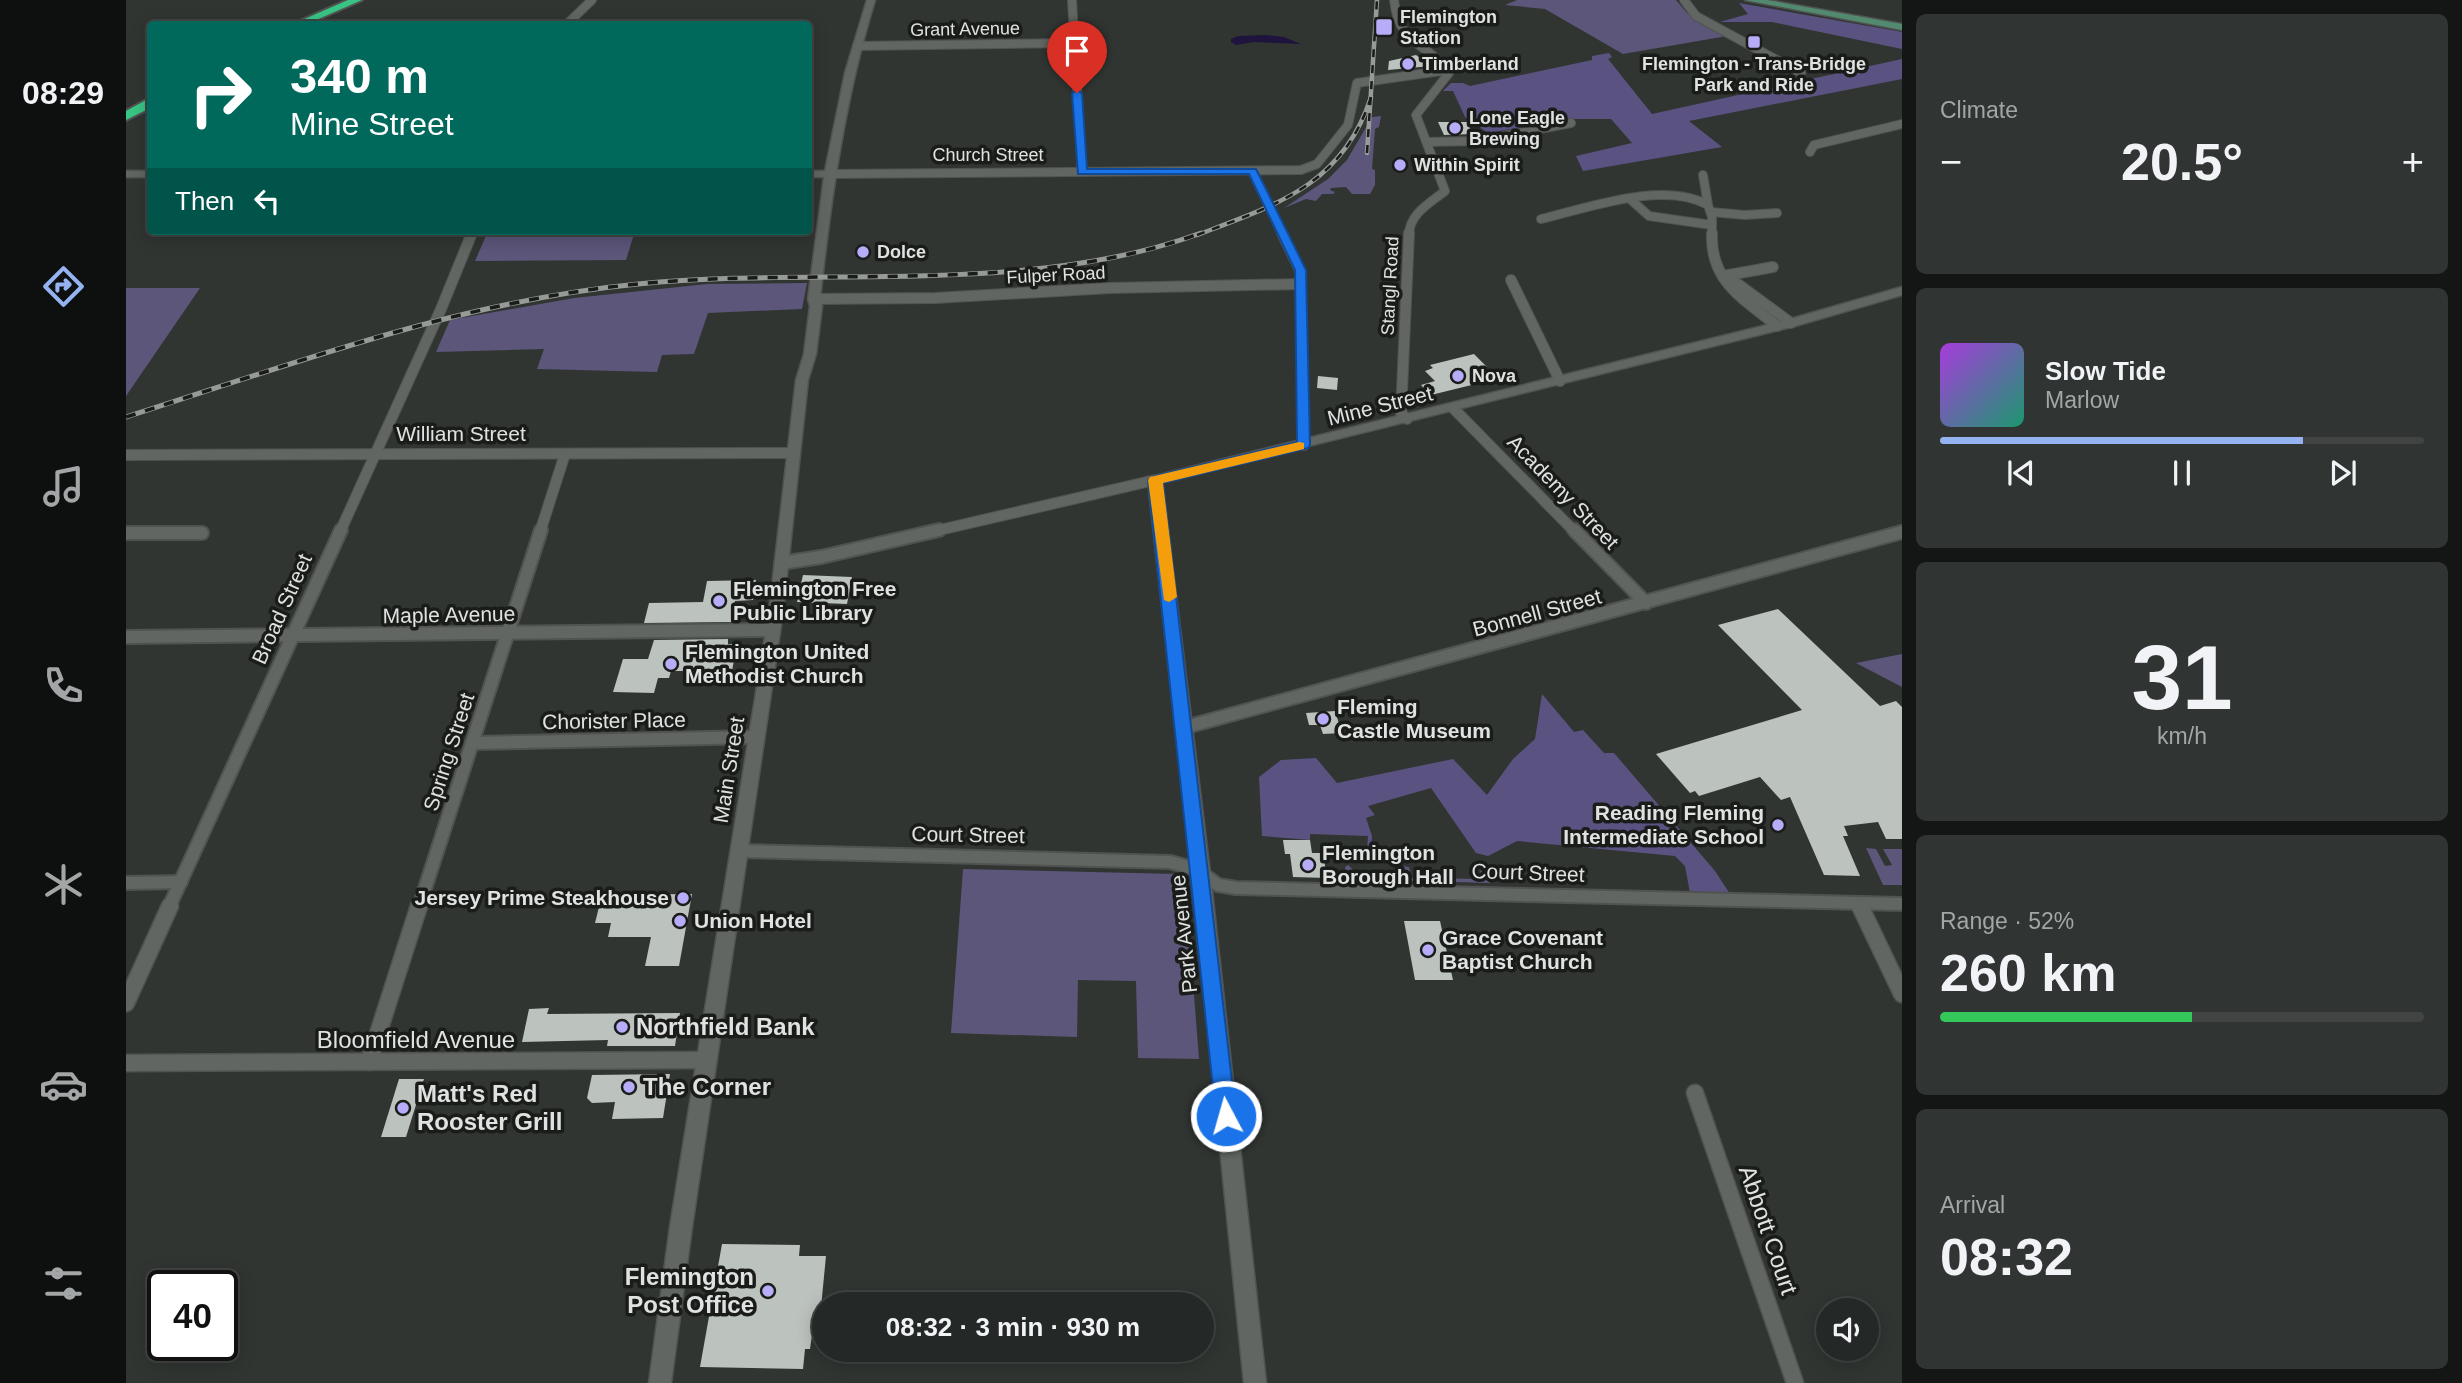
<!DOCTYPE html>
<html lang="en">
<head>
<meta charset="utf-8">
<style>
  :root { --surface:#242826; --page:#303432; --text:#f1f3f6; --muted:#a3a6a7; --line:#414443; --accent:#95b2f1 }
  body { margin:0; font-family:Arial,sans-serif; background:var(--page); color:var(--text); height:100vh; display:flex; flex-direction:column; font-size:26px; white-space:nowrap }
  * { box-sizing:border-box; margin:0 }
  p { font-size:23px; color:var(--muted) }
  .icon { flex:none; width:38px; height:38px; fill:none; stroke:currentColor; stroke-width:2; stroke-linecap:round; stroke-linejoin:round }
  .map { position:relative; flex:1; overflow:hidden }
  .drawer { display:flex; flex-direction:column; gap:14px; padding:14px; background:#141615; width:560px }
  .drawer>* { flex:none }
  .hud { position:absolute; left:21px; top:21px; width:665px; height:214px; border-radius:7px; box-shadow:0 4px 18px #0003,0 0 0 2px var(--line); background:#00695c; color:#fff; overflow:hidden }
  .buttons { position:absolute; left:1690px; top:1298px; display:grid; gap:14px }
  .buttons a { display:grid; place-items:center; width:63px; height:63px; border-radius:50%; background:var(--surface); box-shadow:0 4px 18px #0003,0 0 0 2px var(--line); font-size:35px }
  .speed { position:absolute; left:21px; top:1270px; display:flex; gap:14px; font-size:35px; font-weight:700; text-align:center }
  .speed>* { display:grid; place-content:center; width:91px; height:91px; border-radius:50%; background:var(--surface); box-shadow:0 4px 18px #0003,0 0 0 2px var(--line); line-height:1 }
  .speed .limit { border:4px solid #111; border-radius:10px; background:#fff; color:#111 }
  .pin { position:absolute; display:grid; place-items:center; width:60px; height:60px; color:#fff; margin:-72px -30px; border-radius:50% 50% 50% 0; rotate:-45deg; box-shadow:0 0 7px #0007 }
  .pin .icon { rotate:45deg }
  .me { position:absolute; width:77px; margin:-38px; rotate:354deg; stroke-linejoin:round; filter:drop-shadow(0 0 5px #0008) }
  .turn { display:flex; align-items:center; gap:24px; height:147px; padding:0 28px; font-size:32px }
  .turn .icon { width:91px; height:91px; stroke-width:2.5 }
  .turn b { display:block; font-size:49px; line-height:60px }
  .then { display:flex; align-items:center; height:66px; padding:0 28px; background:#0003; gap:14px; font-size:26px }
  .big { font-size:52px; font-weight:700; line-height:1.1 }
  .drawer .card { flex:1; display:flex; flex-direction:column; justify-content:center; gap:10px; min-width:0; padding:0 24px; border-radius:10px; background:var(--page) }
  .drawer .dial { align-items:center; gap:0 }
  .dial b { font-size:91px; line-height:1 }
  .song { display:flex; align-items:center; gap:21px }
  .cover { width:84px; height:84px; border-radius:10px; background:linear-gradient(135deg,hsl(280 70% 55%),hsl(160 70% 35%)) }
  .played { height:7px; border-radius:4px; background:linear-gradient(90deg,var(--accent) 75%,var(--line) 75%) }
  .keys { display:flex; justify-content:space-around; direction:ltr }
  .heat { display:flex; justify-content:space-between; align-items:center; font-size:38px; direction:ltr }
  .charge { height:10px; border-radius:5px; background:linear-gradient(90deg,#34c759 52%,var(--line) 0) }
  .trip { position:absolute; left:686px; top:1292px; width:402px; height:70px; border-radius:35px; background:var(--surface); box-shadow:0 4px 18px #0003,0 0 0 2px var(--line); font-weight:700; line-height:70px; text-align:center }
  main { display:flex; flex:1; min-height:0 }
  .tabs { display:flex; flex-direction:column; width:126px; justify-content:space-around; align-items:center; background:#0e100f; color:var(--muted) }
  .tabs .icon { width:49px; height:49px }
  .tabs .selected { color:var(--accent) }
  .tabs b { font-size:32px; color:var(--text) }
  .map>svg:first-child { display:block }
  .green { fill:#5b567a }
  .forest { fill:#5a5382 }
  .water { fill:#1e143d }
  .building { fill:#bcc2be }
  .lines { fill:none; stroke-linecap:round; stroke-linejoin:round }
  .minor-far3-casing { stroke:#505351; stroke-width:10 }
  .minor-far2-casing { stroke:#505351; stroke-width:12 }
  .minor-far1-casing { stroke:#505351; stroke-width:16 }
  .minor-casing { stroke:#505351; stroke-width:19 }
  .tertiary-casing { stroke:#505351; stroke-width:3 }
  .secondary-casing { stroke:#505351; stroke-width:3 }
  .trunk-casing { stroke:#505351; stroke-width:4 }
  .minor-far3 { stroke:#616662; stroke-width:8 }
  .minor-far2 { stroke:#616662; stroke-width:10 }
  .minor-far1 { stroke:#616662; stroke-width:12 }
  .minor { stroke:#616662; stroke-width:16 }
  .tertiary { fill:#616662; fill-rule:evenodd }
  .secondary { fill:#518a6f; fill-rule:evenodd }
  .trunk { fill:#38c584; fill-rule:evenodd }
  .rail-far1-casing { stroke:#979b98; stroke-width:4.5 }
  .rail-casing { stroke:#979b98; stroke-width:5 }
  .rail-far1 { stroke:#1a1c1a; stroke-width:2.5; stroke-dasharray:8; stroke-linecap:butt }
  .rail { stroke:#1a1c1a; stroke-width:3.5; stroke-dasharray:10; stroke-linecap:butt }
  .route { fill:#1a73e8; stroke:#114b97; stroke-width:2 }
  .slow { fill:#f59e0b }
  .poi-dot { fill:#b6acf8; stroke:#1a1c1a; stroke-width:2.5 }
  .labels { text-anchor:middle; stroke-width:7; stroke-linejoin:round; paint-order:stroke }
  .far-poi-label { font-size:18px; font-weight:bold; fill:#dfe2e0; stroke:#1a1c1a; text-anchor:start }
  .far-street-label { font-size:18px; fill:#dfe2e0; stroke:#1a1c1a }
  .street-label { font-size:21px; fill:#dfe2e0; stroke:#1a1c1a }
  .poi-label { font-size:21px; font-weight:bold; fill:#dfe2e0; stroke:#1a1c1a; text-anchor:start }
  .near-poi-label { font-size:24px; font-weight:bold; fill:#dfe2e0; stroke:#1a1c1a; text-anchor:start }
  .near-street-label { font-size:24px; fill:#dfe2e0; stroke:#1a1c1a }
</style>
</head>
<body>
<main>
<nav class="tabs">
<b>08:29</b>
<svg class="icon selected" aria-label="directions" viewBox="0 0 24 24"><path d="M12 3l9 9-9 9-9-9zM9 14v-3h6M13 9l2 2-2 2"/></svg>
<svg class="icon" aria-label="music" viewBox="0 0 24 24"><path d="M9 18V5l10-2v13"/><circle cx="6" cy="18" r="3"/><circle cx="16" cy="16" r="3"/></svg>
<svg class="icon" aria-label="phone" viewBox="0 0 24 24"><path d="M5 4h4l2 5-3 2q2 4 5 5l2-3 5 2v4C11 20 4 13 5 4z"/></svg>
<svg class="icon" aria-label="climate" viewBox="0 0 24 24"><path d="M12 3v18M4 7l16 10M4 17L20 7"/></svg>
<svg class="icon" aria-label="car" viewBox="0 0 24 24"><path d="M5 17H2v-5l4-1 3-4h7l3 4 3 1v5h-3M9 17h6M6 11h13"/><circle cx="7" cy="17" r="2"/><circle cx="17" cy="17" r="2"/></svg>
<svg class="icon" aria-label="filters" viewBox="0 0 24 24"><path d="M4 7h16M4 17h16"/><circle cx="9" cy="7" r="2"/><circle cx="15" cy="17" r="2"/></svg>
</nav>
<div class="map">
<svg width="1776" height="1383" viewBox="0 0 1776 1383">
  <rect width="100%" height="100%" fill="#303532"/>
  <g class="green">
    <path d="M1391,0H1550L1561,13L1601,36L1497,54L1419,9L1379,5Z"/>
    <path d="M1255,116L1253,127L1249,129L1246,169L1249,170V185L1244,194H1226L1220,187L1205,188L1204,190L1209,192L1207,194H1196L1190,201L1180,199L1158,208L1202,179L1221,160L1246,117Z"/>
    <path d="M362,231H509L500,260L349,261Z"/>
    <path d="M681,283L676,309L582,313L568,354L536,355L531,372L411,369L418,349L310,352L324,320L448,298L581,284Z"/>
    <path d="M0,288H74L0,396Z"/>
    <path d="M1776,654V687L1730,663Z"/>
    <path d="M1740,848L1750,849L1759,866L1766,865L1757,849H1776V885H1757Z"/>
    <path d="M1222,865L1235,877L1276,878L1275,866L1283,867L1285,878L1356,879L1354,871L1358,869L1364,883L1220,879L1219,867Z"/>
    <path d="M837,869L1052,874L1059,878L1073,1059L1012,1058L1010,981L952,980L951,1037L825,1033Z"/>
  </g>
  <g class="forest">
    <path d="M1613,3L1776,32V49L1646,22H1594L1622,14Z"/>
    <path d="M1483,53L1486,57L1482,59L1526,114L1776,59V79L1563,121L1596,147L1457,171L1450,156L1506,143L1485,119H1441L1362,133L1339,117L1327,91H1317L1325,83H1337L1344,86L1466,60V56Z"/>
    <path d="M1416,694L1448,732L1457,730L1478,753H1488L1589,871L1606,897L1565,898L1559,866L1549,856L1391,841L1362,856L1350,853L1305,788L1242,806L1249,815L1240,818L1246,836L1245,851L1241,850L1242,836L1184,834V840L1136,836L1133,777L1155,760L1190,758L1211,783L1327,759L1361,795L1387,759L1409,739Z"/>
  </g>
  <path class="water" d="M1140,35L1158,37L1175,44L1128,42L1110,45L1105,42V39L1112,36Z"/>
  <g class="building">
    <path d="M1290,55L1305,66L1262,70L1263,61Z"/>
    <path d="M1312,122H1341L1347,134L1318,135Z"/>
    <path d="M1348,354L1361,367L1353,369L1366,380L1305,395L1295,385L1309,381L1299,371L1307,368L1304,365Z"/>
    <path d="M1192,376L1212,378L1211,390L1191,388Z"/>
    <path d="M677,575L726,577L721,604L671,602Z"/>
    <path d="M630,580L627,600L609,601L605,622L518,623L523,603L577,602L581,581Z"/>
    <path d="M1652,609L1754,706L1770,701L1776,707V839H1760L1752,822L1718,826L1722,836H1717L1734,876L1698,875L1664,797L1655,800L1634,777L1573,796L1569,791L1564,793L1530,754L1676,710L1592,625Z"/>
    <path d="M602,639V644H611L606,671H545L543,678H532L528,693L487,692L497,659H522L528,640Z"/>
    <path d="M1209,711L1216,733L1197,734L1194,725H1183L1180,713Z"/>
    <path d="M1157,840H1184L1186,853H1197L1201,878L1167,877L1164,854H1159Z"/>
    <path d="M566,894L553,966H519L525,937H482L485,923H469L476,895Z"/>
    <path d="M1278,921H1314L1327,980H1289Z"/>
    <path d="M423,1008L421,1014L554,1013L549,1046H481L482,1040L396,1042L403,1009Z"/>
    <path d="M544,1074L537,1118L486,1119L489,1102L466,1103L461,1098L466,1075Z"/>
    <path d="M273,1079H298L280,1137H255Z"/>
    <path d="M596,1244L674,1245L673,1256H700L693,1328H687L684,1349H679L677,1369L574,1367Z"/>
  </g>
  <g class="lines">
    <defs>
      <g id="minor-far3">
        <path d="M946,0L956,172"/>
        <path d="M1268,0C1273,47 1301,41 1323,73L1290,115L1319,191C1304,203 1283,214 1283,235"/>
        <path d="M1558,0L1570,16L1675,73"/>
        <path d="M441,24L466,0"/>
        <path d="M731,46L948,43"/>
        <path d="M1301,142L1350,141L1445,123"/>
        <path d="M1684,152L1688,145L1776,124"/>
        <path d="M1126,171L1157,235"/>
        <path d="M704,174L1175,170L1191,164L1222,125L1231,83L1322,70"/>
        <path d="M1577,175L1582,205"/>
        <path d="M1504,199L1523,216L1586,225"/>
        <path d="M1585,212L1619,215L1651,213"/>
        <path d="M1415,219C1462,208 1538,180 1582,205L1586,217V235"/>
        <path d="M345,235L347,231"/>
      </g>
      <g id="minor-far2">
        <path d="M1156,233L1174,270L1178,445"/>
        <path d="M1586,233C1584,282 1617,298 1651,326"/>
        <path d="M1597,276L1647,267"/>
        <path d="M1597,277L1612,284L1665,323"/>
        <path d="M1385,280L1434,381"/>
        <path d="M688,299L809,298L984,288L1174,284"/>
        <path d="M1327,408L1449,532"/>
        <path d="M1281,419L1275,413L1283,233"/>
        <path d="M0,455L669,453"/>
        <path d="M214,532L315,309L346,233"/>
        <path d="M414,532L439,454"/>
        <path d="M805,532L1029,480"/>
      </g>
      <g id="minor-far1">
        <path d="M1448,530L1520,603"/>
        <path d="M0,533H76"/>
        <path d="M655,563L695,557L813,530"/>
        <path d="M0,637L647,630"/>
        <path d="M1056,728L1776,532"/>
        <path d="M346,743L631,737"/>
        <path d="M614,851L1044,862L1070,869L1092,885L1110,888L1776,904"/>
        <path d="M0,883L55,882"/>
        <path d="M1733,903L1735,907"/>
        <path d="M43,907L215,530"/>
        <path d="M293,907L415,530"/>
      </g>
      <g id="minor">
        <path d="M1734,906L1776,994"/>
        <path d="M0,1003L44,906"/>
        <path d="M243,1062L293,906"/>
        <path d="M0,1063L581,1060"/>
        <path d="M1569,1093L1669,1383"/>
      </g>
      <g id="tertiary">
        <path d="M741,0H749C719,98 705,197 694,299L696,306L690,354L682,380L657,612L566,1227L545,1383H523L544,1227L643,612L670,380L678,354L684,306L682,299L698,177H682V171H699L719,73Z"/>
        <rect x="0" y="171" width="24" height="6"/>
        <path d="M1776,287V295L1669,326L1036,482L1084,873L1140,1383H1118L1066,873L1022,480L1029,476L1661,320Z"/>
      </g>
      <path id="secondary" d="M1619,0H1641L1776,24V30Z"/>
      <g id="trunk">
        <path d="M222,0H236L181,24H167Z"/>
        <path d="M20,100H24V108L0,120V111Z"/>
      </g>
    </defs>
    <use href="#minor-far3" class="minor-far3-casing"/>
    <use href="#minor-far2" class="minor-far2-casing"/>
    <use href="#minor-far1" class="minor-far1-casing"/>
    <use href="#minor" class="minor-casing"/>
    <use href="#tertiary" class="tertiary-casing"/>
    <use href="#secondary" class="secondary-casing"/>
    <use href="#trunk" class="trunk-casing"/>
    <use href="#minor-far3" class="minor-far3"/>
    <use href="#minor-far2" class="minor-far2"/>
    <use href="#minor-far1" class="minor-far1"/>
    <use href="#minor" class="minor"/>
    <use href="#tertiary" class="tertiary"/>
    <use href="#secondary" class="secondary"/>
    <use href="#trunk" class="trunk"/>
    <defs>
      <g id="rail-far1">
        <path d="M1241,153L1251,0"/>
        <path d="M1071,235C1150,205 1217,185 1245,97"/>
      </g>
      <path id="rail" d="M0,417C167,364 335,301 512,284C693,266 902,297 1075,233"/>
    </defs>
    <use href="#rail-far1" class="rail-far1-casing"/>
    <use href="#rail" class="rail-casing"/>
    <use href="#rail-far1" class="rail-far1"/>
    <use href="#rail" class="rail"/>
  </g>
  <path class="route" d="M951,90L956,93L961,169H1130L1180,270L1184,445L1182,448L1037,483L1110,1116L1107,1123L1100,1126L1093,1123L1090,1116L1022,480L1029,476L1171,442L1169,270L1123,174H952L946,93Z"/>
  <path class="slow" d="M1173,442L1178,443V449L1037,483L1051,597L1043,602L1038,600L1022,480L1024,477Z"/>
  <g class="poi-dot">
    <rect x="1249" y="18" width="18" height="18" rx="3.5"/>
    <rect x="1621" y="35" width="14" height="14" rx="3.5"/>
    <circle cx="1282" cy="64" r="7"/>
    <circle cx="1329" cy="128" r="7"/>
    <circle cx="1274" cy="165" r="7"/>
    <circle cx="737" cy="252" r="7"/>
    <circle cx="1332" cy="376" r="7"/>
    <circle cx="593" cy="601" r="7"/>
    <circle cx="545" cy="664" r="7"/>
    <circle cx="1197" cy="719" r="7"/>
    <circle cx="1652" cy="825" r="7"/>
    <circle cx="1182" cy="865" r="7"/>
    <circle cx="557" cy="898" r="7"/>
    <circle cx="554" cy="921" r="7"/>
    <circle cx="1302" cy="950" r="7"/>
    <circle cx="496" cy="1027" r="7"/>
    <circle cx="503" cy="1087" r="7"/>
    <circle cx="277" cy="1108" r="7"/>
    <circle cx="642" cy="1291" r="7"/>
  </g>
  <g class="labels">
    <g class="far-poi-label">
      <text x="1274" y="23">Flemington<tspan x="1274" dy="21">Station</tspan></text>
      <text x="1296" y="70">Timberland</text>
      <text x="1628" y="70" text-anchor="middle">Flemington - Trans-Bridge<tspan x="1628" dy="21">Park and Ride</tspan></text>
      <text x="1343" y="124">Lone Eagle<tspan x="1343" dy="21">Brewing</tspan></text>
      <text x="1288" y="171">Within Spirit</text>
      <text x="751" y="258">Dolce</text>
      <text x="1346" y="382">Nova</text>
    </g>
    <g class="far-street-label">
      <text transform="translate(839 29) rotate(-1)" y="6">Grant Avenue</text>
      <text x="862" y="161">Church Street</text>
      <text transform="translate(930 275) rotate(-3)" y="6">Fulper Road</text>
      <text transform="translate(1264 286) rotate(-87)" y="6">Stangl Road</text>
    </g>
    <g class="street-label">
      <text transform="translate(1254 406) rotate(-14)" y="7">Mine Street</text>
      <text x="335" y="441">William Street</text>
      <text transform="translate(1437 492) rotate(46)" y="7">Academy Street</text>
      <text transform="translate(156 609) rotate(-66)" y="7">Broad Street</text>
      <text transform="translate(1411 613) rotate(-15)" y="7">Bonnell Street</text>
      <text transform="translate(323 615) rotate(-1)" y="7">Maple Avenue</text>
      <text transform="translate(488 721) rotate(-1)" y="7">Chorister Place</text>
      <text transform="translate(323 752) rotate(-72)" y="7">Spring Street</text>
      <text transform="translate(603 770) rotate(-81)" y="7">Main Street</text>
      <text transform="translate(842 835) rotate(1)" y="7">Court Street</text>
      <text transform="translate(1402 873) rotate(2)" y="7">Court Street</text>
      <text transform="translate(1058 934) rotate(-96)" y="7">Park Avenue</text>
    </g>
    <g class="poi-label">
      <text x="607" y="596">Flemington Free<tspan x="607" dy="24">Public Library</tspan></text>
      <text x="559" y="659">Flemington United<tspan x="559" dy="24">Methodist Church</tspan></text>
      <text x="1211" y="714">Fleming<tspan x="1211" dy="24">Castle Museum</tspan></text>
      <text x="1638" y="820" text-anchor="end">Reading Fleming<tspan x="1638" dy="24">Intermediate School</tspan></text>
      <text x="1196" y="860">Flemington<tspan x="1196" dy="24">Borough Hall</tspan></text>
      <text x="543" y="905" text-anchor="end">Jersey Prime Steakhouse</text>
      <text x="568" y="928">Union Hotel</text>
      <text x="1316" y="945">Grace Covenant<tspan x="1316" dy="24">Baptist Church</tspan></text>
    </g>
    <g class="near-poi-label">
      <text x="510" y="1035">Northfield Bank</text>
      <text x="517" y="1095">The Corner</text>
      <text x="291" y="1102">Matt's Red<tspan x="291" dy="28">Rooster Grill</tspan></text>
      <text x="628" y="1285" text-anchor="end">Flemington<tspan x="628" dy="28">Post Office</tspan></text>
    </g>
    <g class="near-street-label">
      <text x="290" y="1048">Bloomfield Avenue</text>
      <text transform="translate(1642 1230) rotate(71)" y="8">Abbott Court</text>
    </g>
  </g>
</svg>
<div class="buttons">
<a><svg class="icon" aria-label="sound" viewBox="0 0 24 24"><path d="M4 9h4l5-4v14l-5-4H4zM17 9q2 3 0 6"/></svg></a>
</div>
<div class="speed"><div class="limit">40</div></div>
<div class="pin" style="left:951px;top:93px;background:#d93025"><svg class="icon" aria-label="arrive" viewBox="0 0 24 24"><path d="M6 21V4h12l-3 4 3 4H6"/></svg></div>
<svg class="me" style="left:1100px;top:1116px" viewBox="-20 -20 40 40"><circle r="17" fill="#1a73e8" stroke="#fff" stroke-width="3"/><path d="M0-11L8 9 0 5-8 9z" fill="#fff"/></svg>
<div class="trip">08:32 · 3 min · 930 m</div>
<div class="hud">
<div class="turn"><svg class="icon" aria-label="right" viewBox="0 0 24 24"><path d="M7 20v-9h11M14 6l5 5-5 5"/></svg><div><b>340 m</b>Mine Street</div></div>
<div class="then">Then<svg class="icon" aria-label="left" viewBox="0 0 24 24"><path d="M17 20v-9H6M10 6l-5 5 5 5"/></svg></div>
</div>
</div>
<section class="drawer">
<div class="card"><p>Climate</p>
<div class="heat"><a>−</a><b class="big">20.5°</b><a>+</a></div>
</div>
<div class="card">
<div class="song"><i class="cover"></i><div><b>Slow Tide</b><p>Marlow</p></div></div>
<div class="played"></div>
<div class="keys"><svg class="icon" aria-label="previous" viewBox="0 0 24 24"><path d="M18 5L8 12l10 7zM5 5v14"/></svg><svg class="icon" aria-label="pause" viewBox="0 0 24 24"><path d="M8 5v14M16 5v14"/></svg><svg class="icon" aria-label="next" viewBox="0 0 24 24"><path d="M6 5l10 7-10 7zM19 5v14"/></svg></div>
</div>
<div class="card dial"><b>31</b><p>km/h</p></div>
<div class="card"><p>Range · 52%</p><b class="big">260 km</b><div class="charge"></div></div>
<div class="card"><p>Arrival</p><b class="big">08:32</b></div>
</section>
</main>
</body>
</html>
